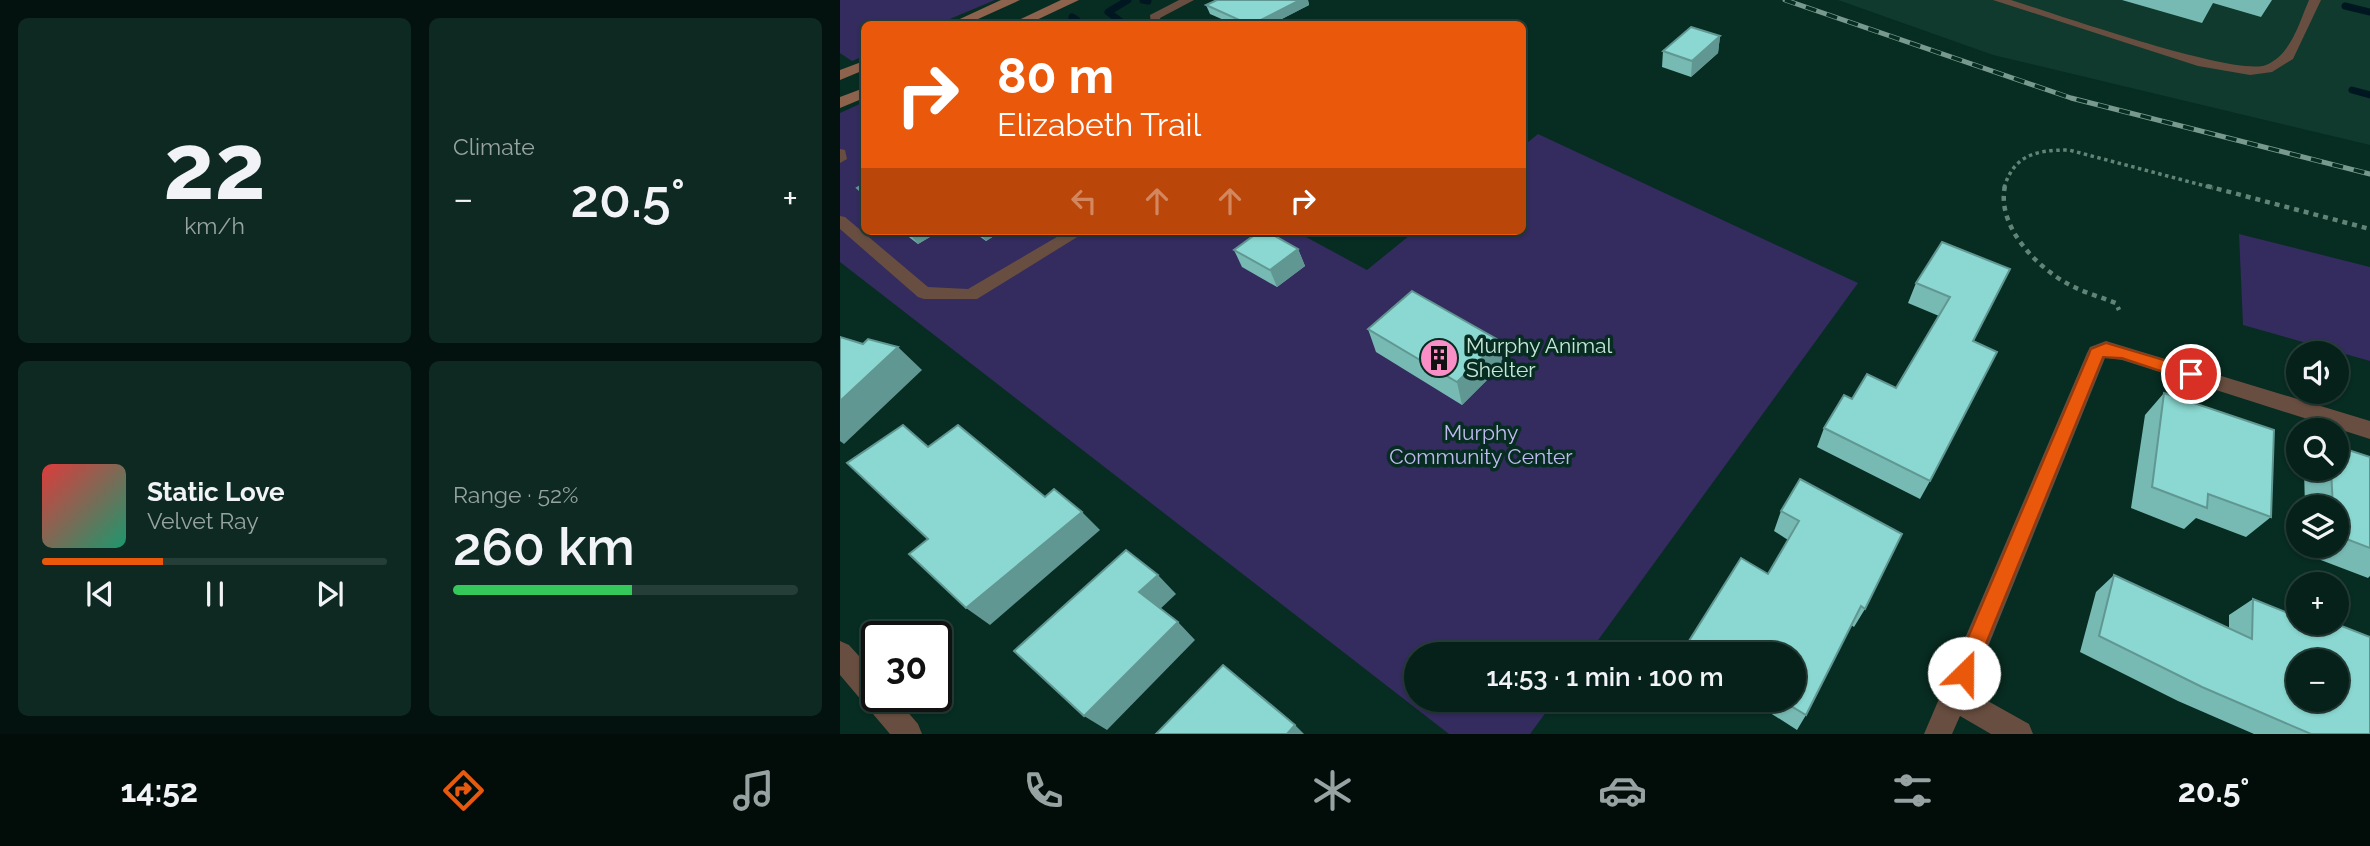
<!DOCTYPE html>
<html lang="en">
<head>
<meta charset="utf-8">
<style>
  :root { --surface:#052119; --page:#0e2922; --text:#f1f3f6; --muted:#97a3a2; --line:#263e38; --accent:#ea580c }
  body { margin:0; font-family:Raleway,sans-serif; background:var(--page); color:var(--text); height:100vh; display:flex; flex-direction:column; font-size:26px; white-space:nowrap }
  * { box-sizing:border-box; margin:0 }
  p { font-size:23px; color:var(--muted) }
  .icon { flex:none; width:38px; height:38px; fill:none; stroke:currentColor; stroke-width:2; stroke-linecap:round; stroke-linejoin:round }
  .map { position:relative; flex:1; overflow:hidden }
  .sheet { display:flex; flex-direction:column; gap:18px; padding:18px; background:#03120e; width:840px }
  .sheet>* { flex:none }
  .banner { position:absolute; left:21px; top:21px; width:665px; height:214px; border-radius:10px; box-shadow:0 2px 5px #0004,0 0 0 2px var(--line); background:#ea580c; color:#fff; overflow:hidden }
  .controls { position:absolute; left:1446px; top:341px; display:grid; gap:14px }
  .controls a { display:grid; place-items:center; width:63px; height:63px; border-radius:50%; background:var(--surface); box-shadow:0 2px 5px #0004,0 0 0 2px var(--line); font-size:35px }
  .speed { position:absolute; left:21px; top:621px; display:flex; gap:14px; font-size:35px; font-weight:700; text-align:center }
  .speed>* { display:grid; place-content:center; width:91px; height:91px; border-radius:50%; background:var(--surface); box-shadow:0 2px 5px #0004,0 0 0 2px var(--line); line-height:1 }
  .speed .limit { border:4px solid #111; border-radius:10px; background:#fff; color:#111 }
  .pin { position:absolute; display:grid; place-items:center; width:60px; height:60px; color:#fff; margin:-30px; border:4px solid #fff; border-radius:50%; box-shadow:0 2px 7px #0007 }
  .me { position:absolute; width:77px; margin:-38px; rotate:23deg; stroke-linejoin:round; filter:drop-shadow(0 0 5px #0008) }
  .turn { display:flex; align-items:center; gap:24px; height:147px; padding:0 21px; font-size:32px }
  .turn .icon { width:91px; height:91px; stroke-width:2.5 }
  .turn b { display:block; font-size:49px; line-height:60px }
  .lanes { display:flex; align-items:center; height:66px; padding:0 21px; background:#0003; justify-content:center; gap:35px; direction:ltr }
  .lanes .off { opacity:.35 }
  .big { font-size:52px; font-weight:600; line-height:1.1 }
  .sheet .widget { flex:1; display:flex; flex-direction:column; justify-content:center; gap:10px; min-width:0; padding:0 24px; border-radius:10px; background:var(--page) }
  .sheet .dial { align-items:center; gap:0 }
  .dial b { font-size:91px; line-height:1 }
  .song { display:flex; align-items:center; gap:21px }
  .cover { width:84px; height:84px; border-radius:10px; background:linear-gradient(135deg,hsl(0 70% 55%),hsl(160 70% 35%)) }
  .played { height:7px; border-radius:4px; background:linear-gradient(90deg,var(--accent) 35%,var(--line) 35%) }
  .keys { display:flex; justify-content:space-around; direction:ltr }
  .heat { display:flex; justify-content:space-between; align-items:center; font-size:38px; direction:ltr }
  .charge { height:10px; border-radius:5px; background:linear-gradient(90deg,#34c759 52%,var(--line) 0) }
  .sheet .tiles { flex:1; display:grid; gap:18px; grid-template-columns:repeat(2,1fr) }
  .trip { position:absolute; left:564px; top:642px; width:402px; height:70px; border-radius:35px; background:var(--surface); box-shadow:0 2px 5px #0004,0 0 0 2px var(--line); font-weight:600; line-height:70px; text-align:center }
  .tabs { display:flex; height:112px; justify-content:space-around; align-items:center; background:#020d0a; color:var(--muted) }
  .tabs .icon { width:49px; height:49px }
  .tabs .active { color:var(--accent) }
  .tabs b { font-size:32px; color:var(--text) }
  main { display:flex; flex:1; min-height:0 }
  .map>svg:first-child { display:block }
  .built { fill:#0f3a2d }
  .green { fill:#342b5e }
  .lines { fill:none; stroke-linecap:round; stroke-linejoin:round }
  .stream { stroke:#001721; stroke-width:7 }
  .path-far1 { stroke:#618477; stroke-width:3.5; stroke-dasharray:3.5 3.5; stroke-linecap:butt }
  .path { stroke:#618477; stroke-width:4.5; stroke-dasharray:5 5; stroke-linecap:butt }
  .lane { fill:#684e40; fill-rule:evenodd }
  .street { fill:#684e40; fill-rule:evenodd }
  .secondary { fill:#8d634e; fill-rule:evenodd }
  .rail-casing { stroke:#789a8e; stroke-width:5 }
  .rail { stroke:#072c21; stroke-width:3.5; stroke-dasharray:11; stroke-linecap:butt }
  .wall { fill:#77bab4 }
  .shaded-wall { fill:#619792 }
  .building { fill:#8ad8d1; stroke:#619792; stroke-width:2; fill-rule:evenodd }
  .route { fill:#ea580c; stroke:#983908; stroke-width:2 }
  .labels { text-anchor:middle; stroke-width:7; stroke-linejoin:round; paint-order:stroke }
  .poi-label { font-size:21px; fill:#c6e7d9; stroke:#072c21; text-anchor:start }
  .park-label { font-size:21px; fill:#c0bcf1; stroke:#072c21 }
</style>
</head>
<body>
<main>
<section class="sheet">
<div class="tiles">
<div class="widget dial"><b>22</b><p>km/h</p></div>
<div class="widget"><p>Climate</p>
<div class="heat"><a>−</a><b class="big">20.5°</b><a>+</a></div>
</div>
<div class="widget">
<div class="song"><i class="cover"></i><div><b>Static Love</b><p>Velvet Ray</p></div></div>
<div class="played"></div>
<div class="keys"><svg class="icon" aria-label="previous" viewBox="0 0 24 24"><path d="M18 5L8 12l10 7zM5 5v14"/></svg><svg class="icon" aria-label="pause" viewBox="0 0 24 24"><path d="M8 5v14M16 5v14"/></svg><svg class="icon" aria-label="next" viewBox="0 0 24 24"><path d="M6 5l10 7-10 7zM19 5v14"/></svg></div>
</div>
<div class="widget"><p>Range · 52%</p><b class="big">260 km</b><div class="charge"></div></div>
</div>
</section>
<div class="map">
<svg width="1530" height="734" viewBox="0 0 1530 734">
  <rect width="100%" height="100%" fill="#072c21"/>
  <path class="built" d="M998,0H1530V145L1153,55Z"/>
  <g class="green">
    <path d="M0,0H155L98,24H24V56L12,61L0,53Z"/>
    <path d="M24,102V231H455L527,270L575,231H682L683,146L698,134L1018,283L748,654H576V700H715L690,734H609L0,262V113Z"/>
    <path d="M1399,234L1530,267V361L1403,325Z"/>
  </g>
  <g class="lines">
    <g class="stream">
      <path d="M303,0L308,1"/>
      <path d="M1505,6L1530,12"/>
      <path d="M283,23L268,12L288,0"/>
      <path d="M230,24L237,20L232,17"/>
      <path d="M1512,90L1530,95"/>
    </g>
    <path class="path-far1" d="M1164,188C1174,154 1197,150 1229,150L1373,188"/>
    <g class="path">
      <path d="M1165,186C1156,226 1197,268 1230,285C1245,293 1261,297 1276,303L1279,310"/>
      <path d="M1367,186L1530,229"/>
    </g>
    <g class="lane">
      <path d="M339,0H354L320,18L321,24H311L310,15Z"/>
      <path d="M1153,0H1171C1213,13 1394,77 1426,65C1451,55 1459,23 1469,0H1481L1453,59L1432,72L1410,75L1358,66Z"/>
      <path d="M0,149L5,150L7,159L0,163Z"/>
      <path d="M0,216L5,217L88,287L128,289L227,231H247L137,299H84L78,297L0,229Z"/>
    </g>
    <g class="street">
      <path d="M1266,341L1530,421V439L1282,360L1265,358L1130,691L1189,724L1193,734H1151L1120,716L1112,734H1084L1247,353L1250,347Z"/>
      <path d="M0,641L9,645L37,676V696H54L78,724L82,734H50L0,675Z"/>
    </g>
    <g class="secondary">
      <path d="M161,0H180L127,24H109Z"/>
      <path d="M221,0H239L188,24H170Z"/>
      <path d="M24,61V70L0,80V70Z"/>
      <path d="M24,88V98L0,108V97Z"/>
    </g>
    <defs>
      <path id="rail" d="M945,0L1231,98L1530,174"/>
    </defs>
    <use href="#rail" class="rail-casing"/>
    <use href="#rail" class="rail"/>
  </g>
  <g class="wall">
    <path d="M377,0H468L469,5L432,24H393L370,14L366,5Z"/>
    <path d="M1282,0H1432L1421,17L1373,3L1362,23Z"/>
    <path d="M880,36L878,53L851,77L822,67L823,51Z"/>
    <path d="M61,231H100L78,244Z"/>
    <path d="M132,231H162L146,241Z"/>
    <path d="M1102,242L1133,341L1090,481L1080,499L977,447L984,428L1012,399L1056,388L1099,316L1068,303L1076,283Z"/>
    <path d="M458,249L465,266L437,287L402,267L394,250Z"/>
    <path d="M528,329L663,364L622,405L536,352Z"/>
    <path d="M1324,393L1431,517L1406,537L1356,518L1344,529L1291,508L1305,415Z"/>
    <path d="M1530,457V576L1528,578L1465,554V546H1496V508H1465L1464,469H1496Z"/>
    <path d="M960,479L1025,609L1014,627L1011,625L966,715L957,730L910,700H954V654H846L849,641L928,574L948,540L934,531L941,511Z"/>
    <path d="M1274,575L1389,628V615L1413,599L1458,623L1530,734H1414L1338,701L1240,652L1256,592Z"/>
  </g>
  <g class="shaded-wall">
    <path d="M460,0H468L469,5L432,24H413Z"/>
    <path d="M880,36L878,53L851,77L852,61Z"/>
    <path d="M67,231H100L78,244Z"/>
    <path d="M138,231H162L146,241Z"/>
    <path d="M458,249L465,266L437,287L430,270Z"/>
    <path d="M660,341L663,364L622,405L617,382Z"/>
    <path d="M58,347L82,370L4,444L0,441V401Z"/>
    <path d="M242,512L260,530L150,625L126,608Z"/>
    <path d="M318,575L336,594L318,611L299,592Z"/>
    <path d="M338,622L355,640L267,730L244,716Z"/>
    <path d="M455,725L464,734H447Z"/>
  </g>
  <g class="building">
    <path d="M377,0H460L413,24H408L366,5Z"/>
    <path d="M851,27L880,36L852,61L823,51Z"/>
    <path d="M24,184V194L17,188Z"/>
    <path d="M420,231H426L458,249L430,270L394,250Z"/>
    <path d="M1102,242L1170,269L1133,341L1157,352L1090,481L984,428L1004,395L1012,399L1027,374L1056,388L1110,297L1076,283Z"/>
    <path d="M572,291L660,341L617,382L528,329Z"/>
    <path d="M0,337L23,344L28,339L58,347L0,401Z"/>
    <path d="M1324,393L1434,430L1431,517L1368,494L1367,508L1312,487Z"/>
    <path d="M63,425L88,447L118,425L205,497L214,489L242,512L126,608L69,554L88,539L7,463Z"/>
    <path d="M1496,446L1530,457V548L1496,535V508H1493L1491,469H1496Z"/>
    <path d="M960,479L1062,534L1025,609L1021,606L966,715L941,700H954V654H870L849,641L901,558L928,574L959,521L941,511Z"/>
    <path d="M286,550L318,575L299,592L338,622L244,716L174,651Z"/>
    <path d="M1274,575L1412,639L1413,599L1458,617V623H1494L1530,637V734H1471L1362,687L1259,636ZM1458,662H1496V700H1458Z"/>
    <path d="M383,665L455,725L447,734H316Z"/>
  </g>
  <path class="route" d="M1266,343L1357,370L1359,374L1351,381L1282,358L1263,357L1131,680L1124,683L1116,680L1113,673L1249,354L1251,349Z"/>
  <defs>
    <symbol id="building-disc" viewBox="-11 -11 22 22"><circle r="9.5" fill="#fa8fc7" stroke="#072c21"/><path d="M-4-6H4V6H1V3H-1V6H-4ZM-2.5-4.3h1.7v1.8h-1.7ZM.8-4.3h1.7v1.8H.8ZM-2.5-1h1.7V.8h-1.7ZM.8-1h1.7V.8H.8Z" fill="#111"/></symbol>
  </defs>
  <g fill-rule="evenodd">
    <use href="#building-disc" x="577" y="336" width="44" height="44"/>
  </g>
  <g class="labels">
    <g class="poi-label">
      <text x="626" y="353">Murphy Animal<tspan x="626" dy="24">Shelter</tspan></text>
    </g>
    <g class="park-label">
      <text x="641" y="440">Murphy<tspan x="641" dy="24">Community Center</tspan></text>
    </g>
  </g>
</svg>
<div class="controls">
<a><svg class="icon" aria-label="sound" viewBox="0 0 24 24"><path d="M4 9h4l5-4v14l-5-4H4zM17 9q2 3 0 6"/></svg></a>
<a><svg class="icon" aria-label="search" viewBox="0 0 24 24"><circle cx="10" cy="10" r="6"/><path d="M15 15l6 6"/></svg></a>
<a><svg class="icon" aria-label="layers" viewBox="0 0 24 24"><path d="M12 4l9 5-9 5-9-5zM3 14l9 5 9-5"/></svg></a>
<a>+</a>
<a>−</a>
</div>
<div class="speed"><div class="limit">30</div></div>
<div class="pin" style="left:1351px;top:374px;background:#d93025"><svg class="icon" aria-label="arrive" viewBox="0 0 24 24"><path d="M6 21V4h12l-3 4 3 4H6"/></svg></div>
<svg class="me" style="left:1124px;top:673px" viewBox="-20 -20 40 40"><circle r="19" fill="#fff"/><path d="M0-13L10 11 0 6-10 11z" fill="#ea580c"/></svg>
<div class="trip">14:53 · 1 min · 100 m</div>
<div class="banner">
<div class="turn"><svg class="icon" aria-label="right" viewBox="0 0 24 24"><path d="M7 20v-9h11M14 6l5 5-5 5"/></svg><div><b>80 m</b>Elizabeth Trail</div></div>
<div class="lanes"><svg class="icon off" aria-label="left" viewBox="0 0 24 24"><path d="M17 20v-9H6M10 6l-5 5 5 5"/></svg><svg class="icon off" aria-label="ahead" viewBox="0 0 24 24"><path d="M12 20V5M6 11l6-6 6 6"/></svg><svg class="icon off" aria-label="ahead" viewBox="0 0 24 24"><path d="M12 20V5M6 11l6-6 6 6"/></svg><svg class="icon" aria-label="right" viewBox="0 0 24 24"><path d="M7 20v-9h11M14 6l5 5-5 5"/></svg></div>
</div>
</div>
</main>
<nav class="tabs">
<b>14:52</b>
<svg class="icon active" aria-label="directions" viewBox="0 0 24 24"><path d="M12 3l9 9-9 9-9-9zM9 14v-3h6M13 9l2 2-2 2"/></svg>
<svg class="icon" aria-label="music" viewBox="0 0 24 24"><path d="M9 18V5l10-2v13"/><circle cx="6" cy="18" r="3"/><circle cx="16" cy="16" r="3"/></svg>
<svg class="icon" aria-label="phone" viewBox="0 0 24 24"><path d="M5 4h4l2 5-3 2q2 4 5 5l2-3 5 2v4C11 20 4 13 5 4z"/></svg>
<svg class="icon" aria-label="climate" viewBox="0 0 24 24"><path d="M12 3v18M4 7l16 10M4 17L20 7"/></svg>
<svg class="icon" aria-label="car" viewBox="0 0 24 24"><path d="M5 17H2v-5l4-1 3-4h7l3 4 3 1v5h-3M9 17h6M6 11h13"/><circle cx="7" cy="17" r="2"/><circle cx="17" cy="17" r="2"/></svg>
<svg class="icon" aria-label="filters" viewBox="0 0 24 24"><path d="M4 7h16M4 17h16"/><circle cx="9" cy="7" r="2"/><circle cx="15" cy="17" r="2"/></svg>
<b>20.5°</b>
</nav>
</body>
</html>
